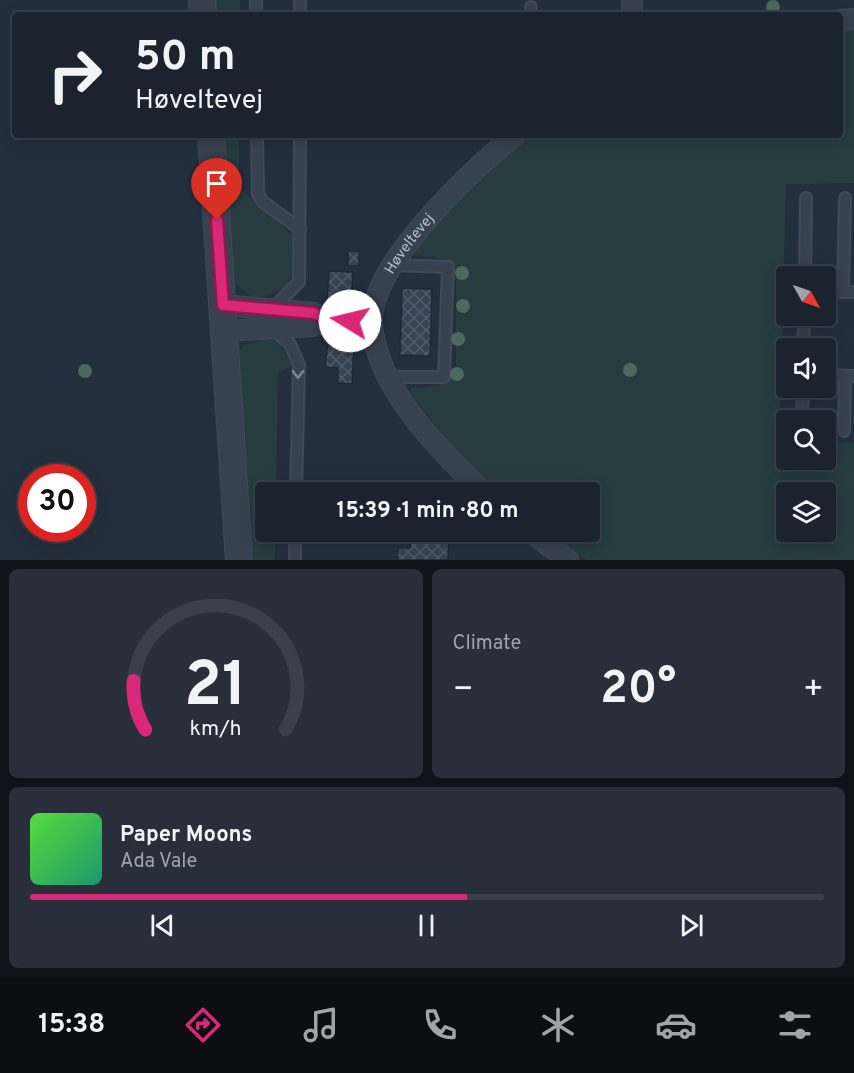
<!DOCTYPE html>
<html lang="en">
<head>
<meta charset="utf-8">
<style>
  :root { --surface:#1b232e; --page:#282f3a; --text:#f1f3f6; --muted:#a0a4aa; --line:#39404a; --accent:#db2777 }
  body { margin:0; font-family:Overpass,sans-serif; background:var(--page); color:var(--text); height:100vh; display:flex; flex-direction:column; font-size:22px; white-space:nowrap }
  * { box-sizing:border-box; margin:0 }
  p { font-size:20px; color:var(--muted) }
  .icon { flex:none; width:33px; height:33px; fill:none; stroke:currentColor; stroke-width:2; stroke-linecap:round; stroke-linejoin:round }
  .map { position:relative; height:560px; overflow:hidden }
  .drawer { display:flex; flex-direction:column; gap:9px; padding:9px; background:#0f1319; flex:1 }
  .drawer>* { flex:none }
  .top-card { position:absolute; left:12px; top:12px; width:831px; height:126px; border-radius:6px; box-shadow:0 3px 15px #0003,0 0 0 2px var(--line); background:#1b232e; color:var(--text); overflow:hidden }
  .needle { width:39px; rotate:130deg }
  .fabs { position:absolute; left:776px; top:266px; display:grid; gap:12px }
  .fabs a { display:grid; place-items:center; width:60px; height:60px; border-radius:6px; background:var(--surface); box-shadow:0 3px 15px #0003,0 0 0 2px var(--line); font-size:30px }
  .speed { position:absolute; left:18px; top:464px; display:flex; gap:12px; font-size:30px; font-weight:700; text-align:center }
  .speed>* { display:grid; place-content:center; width:78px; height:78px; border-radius:50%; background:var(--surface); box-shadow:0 3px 15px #0003,0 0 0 2px var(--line); line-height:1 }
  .speed .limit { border:9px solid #d22; background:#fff; color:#111 }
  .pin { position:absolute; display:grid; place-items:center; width:51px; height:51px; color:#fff; margin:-62px -26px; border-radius:50% 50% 50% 0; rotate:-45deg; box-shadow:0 0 6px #0007 }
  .pin .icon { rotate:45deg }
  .me { position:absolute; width:66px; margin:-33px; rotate:279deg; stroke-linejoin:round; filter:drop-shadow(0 0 4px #0008) }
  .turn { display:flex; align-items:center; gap:21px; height:126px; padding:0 24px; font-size:27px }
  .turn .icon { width:78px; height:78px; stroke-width:2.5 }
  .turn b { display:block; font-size:42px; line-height:51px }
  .big { font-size:45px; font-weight:700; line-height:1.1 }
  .drawer .card { flex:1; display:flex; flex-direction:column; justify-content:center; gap:9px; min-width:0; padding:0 21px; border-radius:9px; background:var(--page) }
  .drawer .dial { align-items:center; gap:0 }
  .dial svg { height:156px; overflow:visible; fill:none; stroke:var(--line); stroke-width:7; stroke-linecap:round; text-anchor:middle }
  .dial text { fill:var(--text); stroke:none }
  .song { display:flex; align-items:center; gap:18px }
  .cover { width:72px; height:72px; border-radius:9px; background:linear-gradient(135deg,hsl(110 70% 55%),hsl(160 70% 35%)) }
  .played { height:6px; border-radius:3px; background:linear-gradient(90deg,var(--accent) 55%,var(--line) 55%) }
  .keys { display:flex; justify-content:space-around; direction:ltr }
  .heat { display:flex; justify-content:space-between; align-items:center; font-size:33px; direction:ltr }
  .drawer .tiles { flex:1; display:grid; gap:9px; grid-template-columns:1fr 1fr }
  .card:last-child { grid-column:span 2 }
  .trip { position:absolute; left:255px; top:482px; width:345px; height:60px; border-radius:6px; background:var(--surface); box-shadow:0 3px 15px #0003,0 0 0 2px var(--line); font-weight:700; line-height:60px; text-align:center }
  .tab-bar { display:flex; height:96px; justify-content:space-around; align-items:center; background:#0b0e12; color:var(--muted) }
  .tab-bar .icon { width:42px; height:42px }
  .tab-bar .selected { color:var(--accent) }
  .tab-bar b { font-size:27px; color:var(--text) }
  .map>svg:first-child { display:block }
  .green { fill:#263c3f; fill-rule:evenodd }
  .building { fill:url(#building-cross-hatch); stroke:#1f2835; stroke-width:1.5 }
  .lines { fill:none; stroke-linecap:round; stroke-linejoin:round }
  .service-casing { stroke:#414a57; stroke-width:14 }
  .minor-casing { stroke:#414a57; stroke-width:22 }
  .tertiary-casing { stroke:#414a57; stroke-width:28 }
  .service { stroke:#38414e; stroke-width:10 }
  .minor { stroke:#38414e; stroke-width:20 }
  .tertiary { stroke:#38414e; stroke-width:26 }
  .tree { fill:#4b6a5d }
  .oneway { stroke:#7c8592 }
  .route-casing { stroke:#8e194d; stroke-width:15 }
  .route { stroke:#db2777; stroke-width:10 }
  .labels { text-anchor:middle; stroke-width:6; stroke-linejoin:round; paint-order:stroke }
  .street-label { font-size:15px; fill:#b4bcc9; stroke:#1d2633 }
</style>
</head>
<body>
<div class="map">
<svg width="854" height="560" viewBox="0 0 854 560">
  <defs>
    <pattern id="building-cross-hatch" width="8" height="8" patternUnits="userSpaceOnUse" patternTransform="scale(1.5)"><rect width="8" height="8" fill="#364354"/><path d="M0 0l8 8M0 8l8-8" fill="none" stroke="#515c6b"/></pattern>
  </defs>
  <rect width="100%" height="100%" fill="#242f3e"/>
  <g class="green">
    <path d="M214,0H240V15H215Z"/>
    <path d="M854,28V183L786,184L779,440L786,441V459H825V442L854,443V560H586L542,531H590V492H495L466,466L412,395L410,388C430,387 449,389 456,367V276C447,253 432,258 410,256L430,228L481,174L531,135H840V29ZM786,492H825V531H786Z"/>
    <path d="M223,135H239V188L292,235C293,275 300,291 253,298L235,284L231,270Z"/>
    <path d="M269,339C281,343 287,355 291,366L278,373L276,492H266V531H275V560H248L237,353L245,345Z"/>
  </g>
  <g class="building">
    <rect x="348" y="251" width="11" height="15"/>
    <path d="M329,271L353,272L351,302L327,301Z"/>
    <path d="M402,288L432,289L430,356L400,355Z"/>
    <path d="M329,334H336V337L351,338V344H354L352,384L338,383V368L325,367Z"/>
    <path d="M411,532L449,533L448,560H397L398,548H410Z"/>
  </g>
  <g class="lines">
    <defs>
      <g id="service">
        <path d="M256,0V15"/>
        <path d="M300,0V15"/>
        <path d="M531,15V7"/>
        <path d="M257,135L258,194L263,202L300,229"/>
        <path d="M805,276L806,198"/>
        <path d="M825,292H854"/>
        <path d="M843,292L845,198"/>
        <path d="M272,309L299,282L300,135"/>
        <path d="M272,329L290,344L299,365L296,492"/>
        <path d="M803,348L804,315"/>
        <path d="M825,375L854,376"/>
        <path d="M386,377H444L448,267L392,265"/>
        <path d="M802,420L803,387"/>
        <path d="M844,431L845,376"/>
        <path d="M295,560V531"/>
      </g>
      <g id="minor">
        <path d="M632,15V0"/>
        <path d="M840,20L854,19"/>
        <path d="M223,305L313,313L327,319"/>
        <path d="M225,331L312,326L329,320L371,321"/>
        <path id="s1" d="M483,492C439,450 376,387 372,324C368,266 473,169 515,135"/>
        <path d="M529,531L568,560"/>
      </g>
      <g id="tertiary">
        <path d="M202,0L203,15"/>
        <path d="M211,135L239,560"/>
      </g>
    </defs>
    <use href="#service" class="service-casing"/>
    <use href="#minor" class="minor-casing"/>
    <use href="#tertiary" class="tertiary-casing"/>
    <use href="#service" class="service"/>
    <use href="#minor" class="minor"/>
    <use href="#tertiary" class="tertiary"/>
  </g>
  <g class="tree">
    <circle cx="773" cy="7" r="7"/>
    <circle cx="462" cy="273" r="7"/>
    <circle cx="463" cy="306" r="7"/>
    <circle cx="458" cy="339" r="7"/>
    <circle cx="630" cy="370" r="7"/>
    <circle cx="85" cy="371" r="7"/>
    <circle cx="457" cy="374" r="7"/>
  </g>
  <defs><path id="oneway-chevron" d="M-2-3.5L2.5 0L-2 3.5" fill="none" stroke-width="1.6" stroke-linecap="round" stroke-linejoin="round" transform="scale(1.5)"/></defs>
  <use class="oneway" href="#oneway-chevron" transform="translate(298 374) rotate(90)"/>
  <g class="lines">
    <defs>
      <path id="route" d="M217,220L223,305L313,313L329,320L350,321"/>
    </defs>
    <use href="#route" class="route-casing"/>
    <use href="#route" class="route"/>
  </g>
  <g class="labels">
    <g class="street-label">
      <text dy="5" stroke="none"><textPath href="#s1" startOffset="296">Høveltevej</textPath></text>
    </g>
  </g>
</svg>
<div class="fabs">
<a><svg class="needle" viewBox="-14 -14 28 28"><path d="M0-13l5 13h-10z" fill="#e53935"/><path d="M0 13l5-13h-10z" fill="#a0a4aa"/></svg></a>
<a><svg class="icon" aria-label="sound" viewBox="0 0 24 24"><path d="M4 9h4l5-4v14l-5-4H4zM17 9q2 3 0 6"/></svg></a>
<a><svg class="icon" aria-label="search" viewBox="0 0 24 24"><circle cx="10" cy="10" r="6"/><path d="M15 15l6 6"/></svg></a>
<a><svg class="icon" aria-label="layers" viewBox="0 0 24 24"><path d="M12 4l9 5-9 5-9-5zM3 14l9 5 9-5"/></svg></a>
</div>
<div class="speed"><div class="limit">30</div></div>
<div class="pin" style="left:217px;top:220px;background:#d93025"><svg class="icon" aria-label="arrive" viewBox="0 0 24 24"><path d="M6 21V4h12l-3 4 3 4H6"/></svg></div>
<svg class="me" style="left:350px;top:321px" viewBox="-20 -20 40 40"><circle r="19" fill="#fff"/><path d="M0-13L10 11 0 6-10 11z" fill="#db2777"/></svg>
<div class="trip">15:39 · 1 min · 80 m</div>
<div class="top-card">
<div class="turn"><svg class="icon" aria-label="right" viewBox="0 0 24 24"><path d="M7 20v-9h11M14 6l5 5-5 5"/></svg><div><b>50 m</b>Høveltevej</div></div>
</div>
</div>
<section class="drawer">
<div class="tiles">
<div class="card dial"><svg viewBox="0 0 100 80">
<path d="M14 69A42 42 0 1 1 86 69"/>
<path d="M14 69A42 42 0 0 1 8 44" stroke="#db2777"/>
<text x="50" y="56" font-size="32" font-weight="700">21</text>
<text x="50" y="72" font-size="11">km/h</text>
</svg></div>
<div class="card"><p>Climate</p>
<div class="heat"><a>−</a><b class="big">20°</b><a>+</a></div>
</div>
<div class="card">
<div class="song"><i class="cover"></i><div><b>Paper Moons</b><p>Ada Vale</p></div></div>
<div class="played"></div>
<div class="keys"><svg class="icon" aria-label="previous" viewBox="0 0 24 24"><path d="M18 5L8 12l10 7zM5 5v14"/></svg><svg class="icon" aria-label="pause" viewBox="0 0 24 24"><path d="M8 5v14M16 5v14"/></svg><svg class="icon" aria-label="next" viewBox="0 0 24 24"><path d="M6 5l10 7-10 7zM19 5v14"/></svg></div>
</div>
</div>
</section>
<nav class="tab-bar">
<b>15:38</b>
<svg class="icon selected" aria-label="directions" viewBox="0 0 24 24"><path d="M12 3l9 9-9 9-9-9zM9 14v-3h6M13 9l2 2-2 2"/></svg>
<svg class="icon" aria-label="music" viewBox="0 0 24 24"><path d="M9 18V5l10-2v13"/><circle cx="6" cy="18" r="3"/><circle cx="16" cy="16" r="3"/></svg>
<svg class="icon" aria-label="phone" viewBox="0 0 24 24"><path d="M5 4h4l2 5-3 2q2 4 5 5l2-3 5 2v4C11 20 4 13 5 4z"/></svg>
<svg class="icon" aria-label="climate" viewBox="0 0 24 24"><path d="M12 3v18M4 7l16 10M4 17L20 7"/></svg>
<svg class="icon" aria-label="car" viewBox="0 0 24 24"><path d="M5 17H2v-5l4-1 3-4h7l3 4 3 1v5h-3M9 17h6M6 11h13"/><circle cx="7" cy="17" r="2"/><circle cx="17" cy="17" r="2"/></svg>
<svg class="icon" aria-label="filters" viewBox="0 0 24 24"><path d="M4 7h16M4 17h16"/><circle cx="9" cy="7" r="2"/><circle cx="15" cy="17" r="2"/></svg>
</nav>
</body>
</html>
